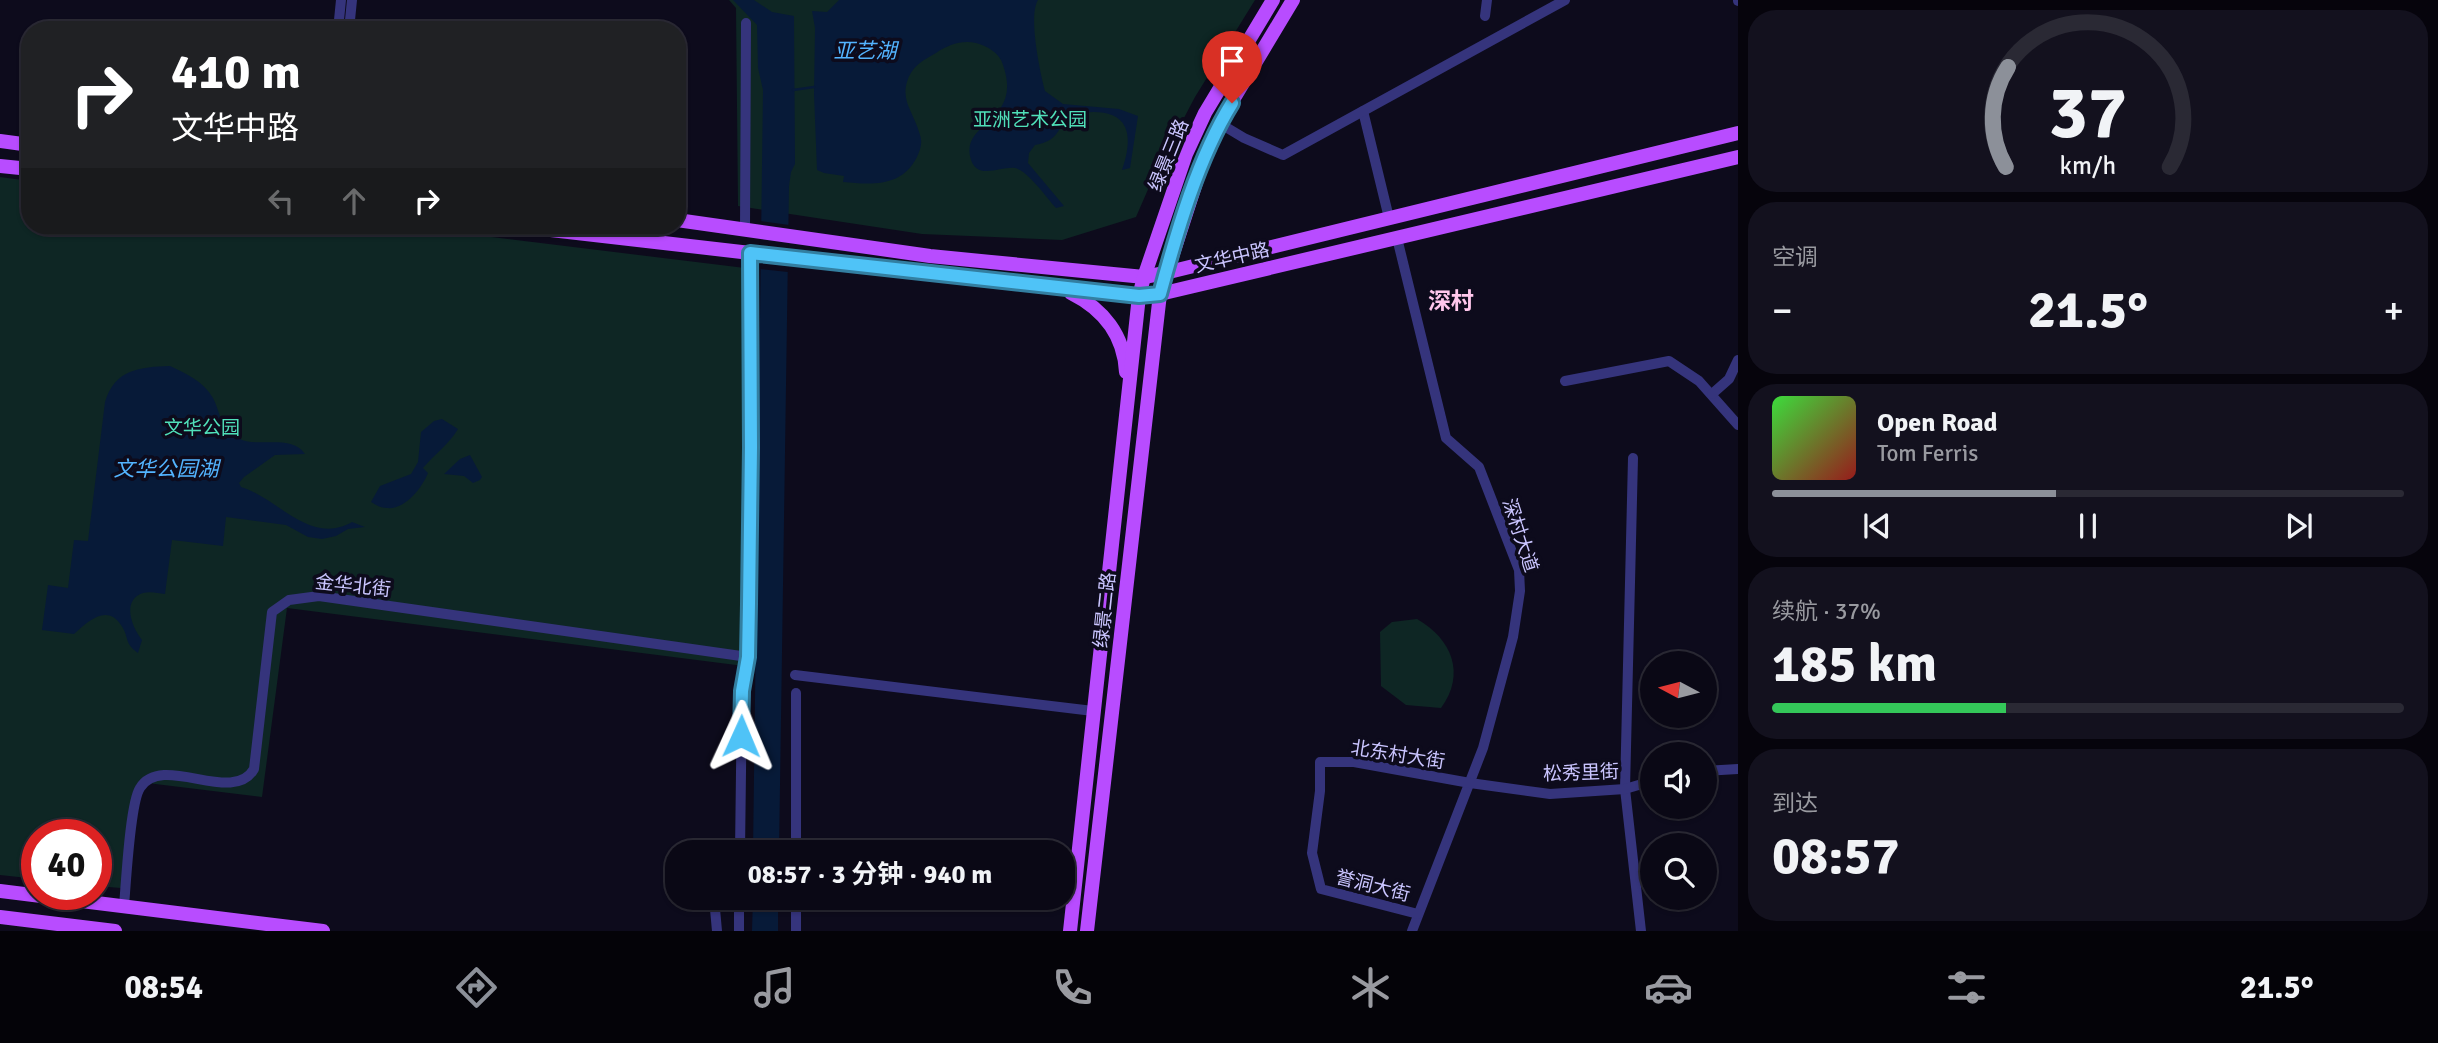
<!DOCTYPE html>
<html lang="zh">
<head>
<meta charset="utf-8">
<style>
  :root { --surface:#0a0815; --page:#13111e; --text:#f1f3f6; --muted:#999aa0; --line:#2a2934; --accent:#8c9099 }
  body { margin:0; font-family:Signika,"Noto Sans SC",sans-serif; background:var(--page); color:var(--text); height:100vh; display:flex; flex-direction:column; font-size:26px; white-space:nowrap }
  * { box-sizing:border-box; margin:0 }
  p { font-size:23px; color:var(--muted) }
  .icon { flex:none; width:38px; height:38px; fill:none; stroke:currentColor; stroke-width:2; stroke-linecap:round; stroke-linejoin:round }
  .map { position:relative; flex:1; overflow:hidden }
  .sheet { display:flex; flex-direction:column; gap:10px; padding:10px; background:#06040c; width:700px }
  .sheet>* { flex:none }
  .guide { position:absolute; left:21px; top:21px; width:665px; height:214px; border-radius:28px; box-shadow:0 2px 5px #0004,0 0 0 2px var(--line); background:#202124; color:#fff; overflow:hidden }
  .needle { width:46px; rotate:277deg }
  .buttons { position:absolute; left:1640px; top:651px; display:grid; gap:14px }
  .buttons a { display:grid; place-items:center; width:77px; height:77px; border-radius:50%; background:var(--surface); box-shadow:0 2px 5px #0004,0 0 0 2px var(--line); font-size:35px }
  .speed { position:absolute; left:21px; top:819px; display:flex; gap:14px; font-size:35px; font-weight:700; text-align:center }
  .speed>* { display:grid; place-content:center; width:91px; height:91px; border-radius:50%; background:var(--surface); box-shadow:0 2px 5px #0004,0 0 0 2px var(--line); line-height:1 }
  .speed .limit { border:10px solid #d22; background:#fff; color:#111 }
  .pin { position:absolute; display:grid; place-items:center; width:60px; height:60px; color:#fff; margin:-72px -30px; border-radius:50% 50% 50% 0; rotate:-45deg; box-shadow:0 0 7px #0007 }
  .pin .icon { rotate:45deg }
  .me { position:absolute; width:77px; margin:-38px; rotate:1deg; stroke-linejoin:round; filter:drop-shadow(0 0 5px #0008) }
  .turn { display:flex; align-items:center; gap:24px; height:147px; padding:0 35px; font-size:32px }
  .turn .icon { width:91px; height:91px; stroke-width:2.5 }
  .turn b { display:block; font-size:49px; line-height:60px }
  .lanes { display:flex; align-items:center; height:66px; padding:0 35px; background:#0003; justify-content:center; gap:35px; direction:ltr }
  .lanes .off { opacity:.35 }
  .big { font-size:52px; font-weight:700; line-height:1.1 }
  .sheet .card { flex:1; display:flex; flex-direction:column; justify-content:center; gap:10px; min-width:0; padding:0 24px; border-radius:28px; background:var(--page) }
  .sheet .dial { align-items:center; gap:0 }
  .dial svg { height:182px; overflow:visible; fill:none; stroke:var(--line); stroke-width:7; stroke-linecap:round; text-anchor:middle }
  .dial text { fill:var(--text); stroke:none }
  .song { display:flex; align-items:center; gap:21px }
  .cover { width:84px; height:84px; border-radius:10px; background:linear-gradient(135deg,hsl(120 70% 55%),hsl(0 70% 35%)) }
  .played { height:7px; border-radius:4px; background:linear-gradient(90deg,var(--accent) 45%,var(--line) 45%) }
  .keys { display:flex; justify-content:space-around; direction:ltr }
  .heat { display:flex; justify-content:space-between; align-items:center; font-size:38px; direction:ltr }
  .charge { height:10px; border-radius:5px; background:linear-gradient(90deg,#34c759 37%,var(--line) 0) }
  .trip { position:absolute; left:665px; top:840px; width:410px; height:70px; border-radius:28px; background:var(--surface); box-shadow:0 2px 5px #0004,0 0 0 2px var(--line); font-weight:700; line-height:70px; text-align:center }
  .menu { display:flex; height:112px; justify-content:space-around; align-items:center; background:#040308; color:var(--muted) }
  .menu .icon { width:49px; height:49px }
  .menu .selected { color:var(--accent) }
  .menu b { font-size:32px; color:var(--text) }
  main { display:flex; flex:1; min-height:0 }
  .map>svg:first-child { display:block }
  .green { fill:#0e2624 }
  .water { fill:#071a38 }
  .pier { fill:#0d0b1c }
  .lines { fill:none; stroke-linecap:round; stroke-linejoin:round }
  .stream { stroke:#071a38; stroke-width:2.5 }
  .minor { stroke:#35347c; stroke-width:10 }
  .major { stroke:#b84cff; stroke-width:14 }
  .major-bridge { stroke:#b84cff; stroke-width:14 }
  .route-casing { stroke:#337fa1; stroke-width:18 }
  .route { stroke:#4fc3f7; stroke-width:12 }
  .labels { text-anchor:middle; stroke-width:7; stroke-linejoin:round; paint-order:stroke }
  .park-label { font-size:19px; fill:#50e0b9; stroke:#0d0b1c }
  .street-label { font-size:19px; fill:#cac5ff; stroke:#0d0b1c }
  .water-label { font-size:21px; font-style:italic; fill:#53b4ff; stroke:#0d0b1c }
  .quarter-label { font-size:23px; font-weight:bold; fill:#ffc7ec; stroke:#0d0b1c }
</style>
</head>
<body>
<main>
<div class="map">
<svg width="1738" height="931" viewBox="0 0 1738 931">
  <rect width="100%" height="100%" fill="#0d0b1c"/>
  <g class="green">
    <path d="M729,0H1255L1195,97L1156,171L1136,217L1062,240L922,234L738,206L736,8Z"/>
    <path d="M0,177L30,181V226H401L745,268L744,666L287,608L262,797L139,782L133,792L121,888L96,886V835H37V879L0,875Z"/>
    <path d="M1417,619C1452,639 1466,674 1441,708L1406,705L1381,686L1380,632L1392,622Z"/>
  </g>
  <g class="water">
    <path d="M733,0H754L772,12L794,16L795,164L791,172L789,186L779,852H753L763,90L758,68L757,25Z"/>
    <path d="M839,0H1038C1028,16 1040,72 1045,91L1063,104L1119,109L1138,116L1130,168L1122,170C1126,158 1131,140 1125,127C1117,109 1087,110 1071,116C1058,122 1062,141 1035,145L1029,153L1028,163L1064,206L1056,208C1047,198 1027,170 1015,168C1000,166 975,182 970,156C963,121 1023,122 1003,65C1000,53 987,46 976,43C961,40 948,45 936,53C923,60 911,67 907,82C901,101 914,114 919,132C923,142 921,148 917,157C902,187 872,185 843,182L844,176L824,173L817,170L814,94L815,28L812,11L827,12Z"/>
    <path d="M170,366C187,374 203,381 213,398C222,415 218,428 238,438C257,449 291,433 305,454L275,455L244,477L239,483L241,487C278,498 310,546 352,522L365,527L348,529L336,536L322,539L308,537L286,525L226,517L223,546L172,540L165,594C158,593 150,591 143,593C121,600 132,628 142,640L138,653C123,642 130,638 121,625C107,603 87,622 74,634L42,630L48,585L68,588L74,540L88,541L105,402C115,369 140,367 170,366Z"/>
    <path d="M442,419L458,429C449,444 435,454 423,468L428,473C422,488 405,510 387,508C381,508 376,505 371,502L380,486L411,474L418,462L421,432L434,421Z"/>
    <path d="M470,455L482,477L480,480L473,483L464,476L444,474L460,459Z"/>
    <path d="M753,898H778V931H752Z"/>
  </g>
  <path class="pier" d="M760,221L789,225L788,272L759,269Z"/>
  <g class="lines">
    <path class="stream" d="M793,90L814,87"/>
    <g class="minor">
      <path d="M1738,0V1"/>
      <path d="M1485,16L1487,0"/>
      <path d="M338,30L341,0"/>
      <path d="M349,30L352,0"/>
      <path d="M1363,111L1389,218"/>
      <path d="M1219,123L1244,138L1283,155L1565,0"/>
      <path d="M745,228L746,23"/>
      <path d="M1397,238L1446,438L1479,467L1519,570L1520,591L1513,637L1483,748L1412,931"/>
      <path d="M1565,381L1669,361L1699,381L1738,425"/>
      <path d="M1712,394L1729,379L1738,360"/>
      <path d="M1633,458L1625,789L1641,931"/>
      <path d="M795,675L1093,711"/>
      <path d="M796,693V852"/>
      <path d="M1704,771L1738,769"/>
      <path d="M740,852L742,691L748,657L751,447L750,253"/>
      <path d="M714,898L717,931"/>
      <path d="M124,906C126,884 130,803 140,788C162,752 233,806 254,769L272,612L289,600L319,596L748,657"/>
      <path d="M1418,914L1321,889L1312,853L1320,791V762H1354L1470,783L1550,794L1625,789L1652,781"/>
      <path d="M739,931V898"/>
      <path d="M796,931V898"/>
    </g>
    <g class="major">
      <path d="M0,141L30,145"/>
      <path d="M0,166L30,169"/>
      <path d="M677,220L930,256L1144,277L1165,273L1738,133"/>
      <path d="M516,226L759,254"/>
      <path d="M789,257L1139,296L1160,294L1738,157"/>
      <path d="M1071,293C1103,309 1124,335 1126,372"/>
      <path d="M0,891L323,931"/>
      <path d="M0,917L115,931"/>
      <path d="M1070,931L1139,296L1144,277L1186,154L1205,113L1273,0"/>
      <path d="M1087,931L1160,294L1203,161L1219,123L1293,0"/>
    </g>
    <path class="major-bridge" d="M759,254L789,257"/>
  </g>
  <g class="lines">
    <defs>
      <path id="route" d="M741,736L742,691L748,657L749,604L751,447L750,253L1139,296L1160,294C1177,231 1198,158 1232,103"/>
    </defs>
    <use href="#route" class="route-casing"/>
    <use href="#route" class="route"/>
  </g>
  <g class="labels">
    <g class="park-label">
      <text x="1030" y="126">亚洲艺术公园</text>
      <text x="202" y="434">文华公园</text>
    </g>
    <g class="street-label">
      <text transform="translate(1168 155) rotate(-68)" y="7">绿景三路</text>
      <text transform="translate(1232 257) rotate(-13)" y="7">文华中路</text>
      <text transform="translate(1521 535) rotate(72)" y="7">深村大道</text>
      <text transform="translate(353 585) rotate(6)" y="7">金华北街</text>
      <text transform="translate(1104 610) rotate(-84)" y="7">绿景二路</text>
      <text transform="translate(1398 754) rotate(9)" y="7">北东村大街</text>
      <text transform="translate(1581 772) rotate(-2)" y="7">松秀里街</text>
      <text transform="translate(1373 885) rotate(14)" y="7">誉洞大街</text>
    </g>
    <g class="water-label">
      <text x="865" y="58">亚艺湖</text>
      <text x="166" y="476">文华公园湖</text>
    </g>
    <g class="quarter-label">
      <text x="1451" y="309">深村</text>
    </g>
  </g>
</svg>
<div class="buttons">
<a><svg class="needle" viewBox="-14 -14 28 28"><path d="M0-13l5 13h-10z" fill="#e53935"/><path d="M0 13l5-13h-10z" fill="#999aa0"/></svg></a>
<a><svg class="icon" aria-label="sound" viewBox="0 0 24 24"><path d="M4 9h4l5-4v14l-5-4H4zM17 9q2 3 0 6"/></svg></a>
<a><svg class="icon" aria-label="search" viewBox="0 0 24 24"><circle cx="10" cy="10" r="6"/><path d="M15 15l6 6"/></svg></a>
</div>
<div class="speed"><div class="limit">40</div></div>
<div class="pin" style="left:1232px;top:103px;background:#d93025"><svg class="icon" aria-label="arrive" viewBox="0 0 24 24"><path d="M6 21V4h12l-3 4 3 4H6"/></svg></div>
<svg class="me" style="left:741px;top:736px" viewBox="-20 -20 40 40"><path d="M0-17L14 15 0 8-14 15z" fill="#4fc3f7" stroke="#fff" stroke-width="4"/></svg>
<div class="trip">08:57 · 3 分钟 · 940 m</div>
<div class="guide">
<div class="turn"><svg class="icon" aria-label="right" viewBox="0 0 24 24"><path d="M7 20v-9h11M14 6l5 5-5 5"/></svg><div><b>410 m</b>文华中路</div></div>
<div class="lanes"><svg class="icon off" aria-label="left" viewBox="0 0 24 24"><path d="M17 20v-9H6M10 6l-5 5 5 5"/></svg><svg class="icon off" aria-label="ahead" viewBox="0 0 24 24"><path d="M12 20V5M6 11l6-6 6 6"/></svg><svg class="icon" aria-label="right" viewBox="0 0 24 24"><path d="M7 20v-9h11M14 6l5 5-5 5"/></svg></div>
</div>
</div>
<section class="sheet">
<div class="card dial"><svg viewBox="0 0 100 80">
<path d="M14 69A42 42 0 1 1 86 69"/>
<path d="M14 69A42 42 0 0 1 15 25" stroke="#8c9099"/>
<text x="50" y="56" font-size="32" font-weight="700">37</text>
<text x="50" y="72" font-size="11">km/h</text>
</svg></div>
<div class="card"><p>空调</p>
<div class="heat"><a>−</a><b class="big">21.5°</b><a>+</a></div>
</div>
<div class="card">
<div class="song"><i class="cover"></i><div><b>Open Road</b><p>Tom Ferris</p></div></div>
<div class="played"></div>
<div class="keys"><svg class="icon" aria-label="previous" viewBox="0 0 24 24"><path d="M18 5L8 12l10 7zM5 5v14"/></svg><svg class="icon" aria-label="pause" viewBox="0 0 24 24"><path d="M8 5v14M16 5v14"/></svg><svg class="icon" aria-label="next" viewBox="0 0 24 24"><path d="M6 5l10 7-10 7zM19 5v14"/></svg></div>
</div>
<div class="card"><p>续航 · 37%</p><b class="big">185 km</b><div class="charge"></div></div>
<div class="card"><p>到达</p><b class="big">08:57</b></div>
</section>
</main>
<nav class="menu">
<b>08:54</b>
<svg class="icon selected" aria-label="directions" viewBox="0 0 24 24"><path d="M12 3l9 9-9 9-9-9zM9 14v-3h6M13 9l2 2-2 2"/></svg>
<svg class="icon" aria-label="music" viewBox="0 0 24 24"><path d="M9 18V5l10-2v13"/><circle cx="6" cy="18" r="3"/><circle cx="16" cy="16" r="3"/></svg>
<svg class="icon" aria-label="phone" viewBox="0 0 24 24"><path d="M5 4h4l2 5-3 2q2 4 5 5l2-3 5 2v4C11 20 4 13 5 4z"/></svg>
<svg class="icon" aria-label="climate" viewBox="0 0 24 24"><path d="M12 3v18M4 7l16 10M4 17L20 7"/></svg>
<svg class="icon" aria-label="car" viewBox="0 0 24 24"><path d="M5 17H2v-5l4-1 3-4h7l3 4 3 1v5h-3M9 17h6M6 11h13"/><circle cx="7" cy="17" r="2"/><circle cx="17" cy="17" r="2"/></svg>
<svg class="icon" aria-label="filters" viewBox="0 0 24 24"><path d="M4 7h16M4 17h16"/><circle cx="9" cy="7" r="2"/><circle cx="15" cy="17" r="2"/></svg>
<b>21.5°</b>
</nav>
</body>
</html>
